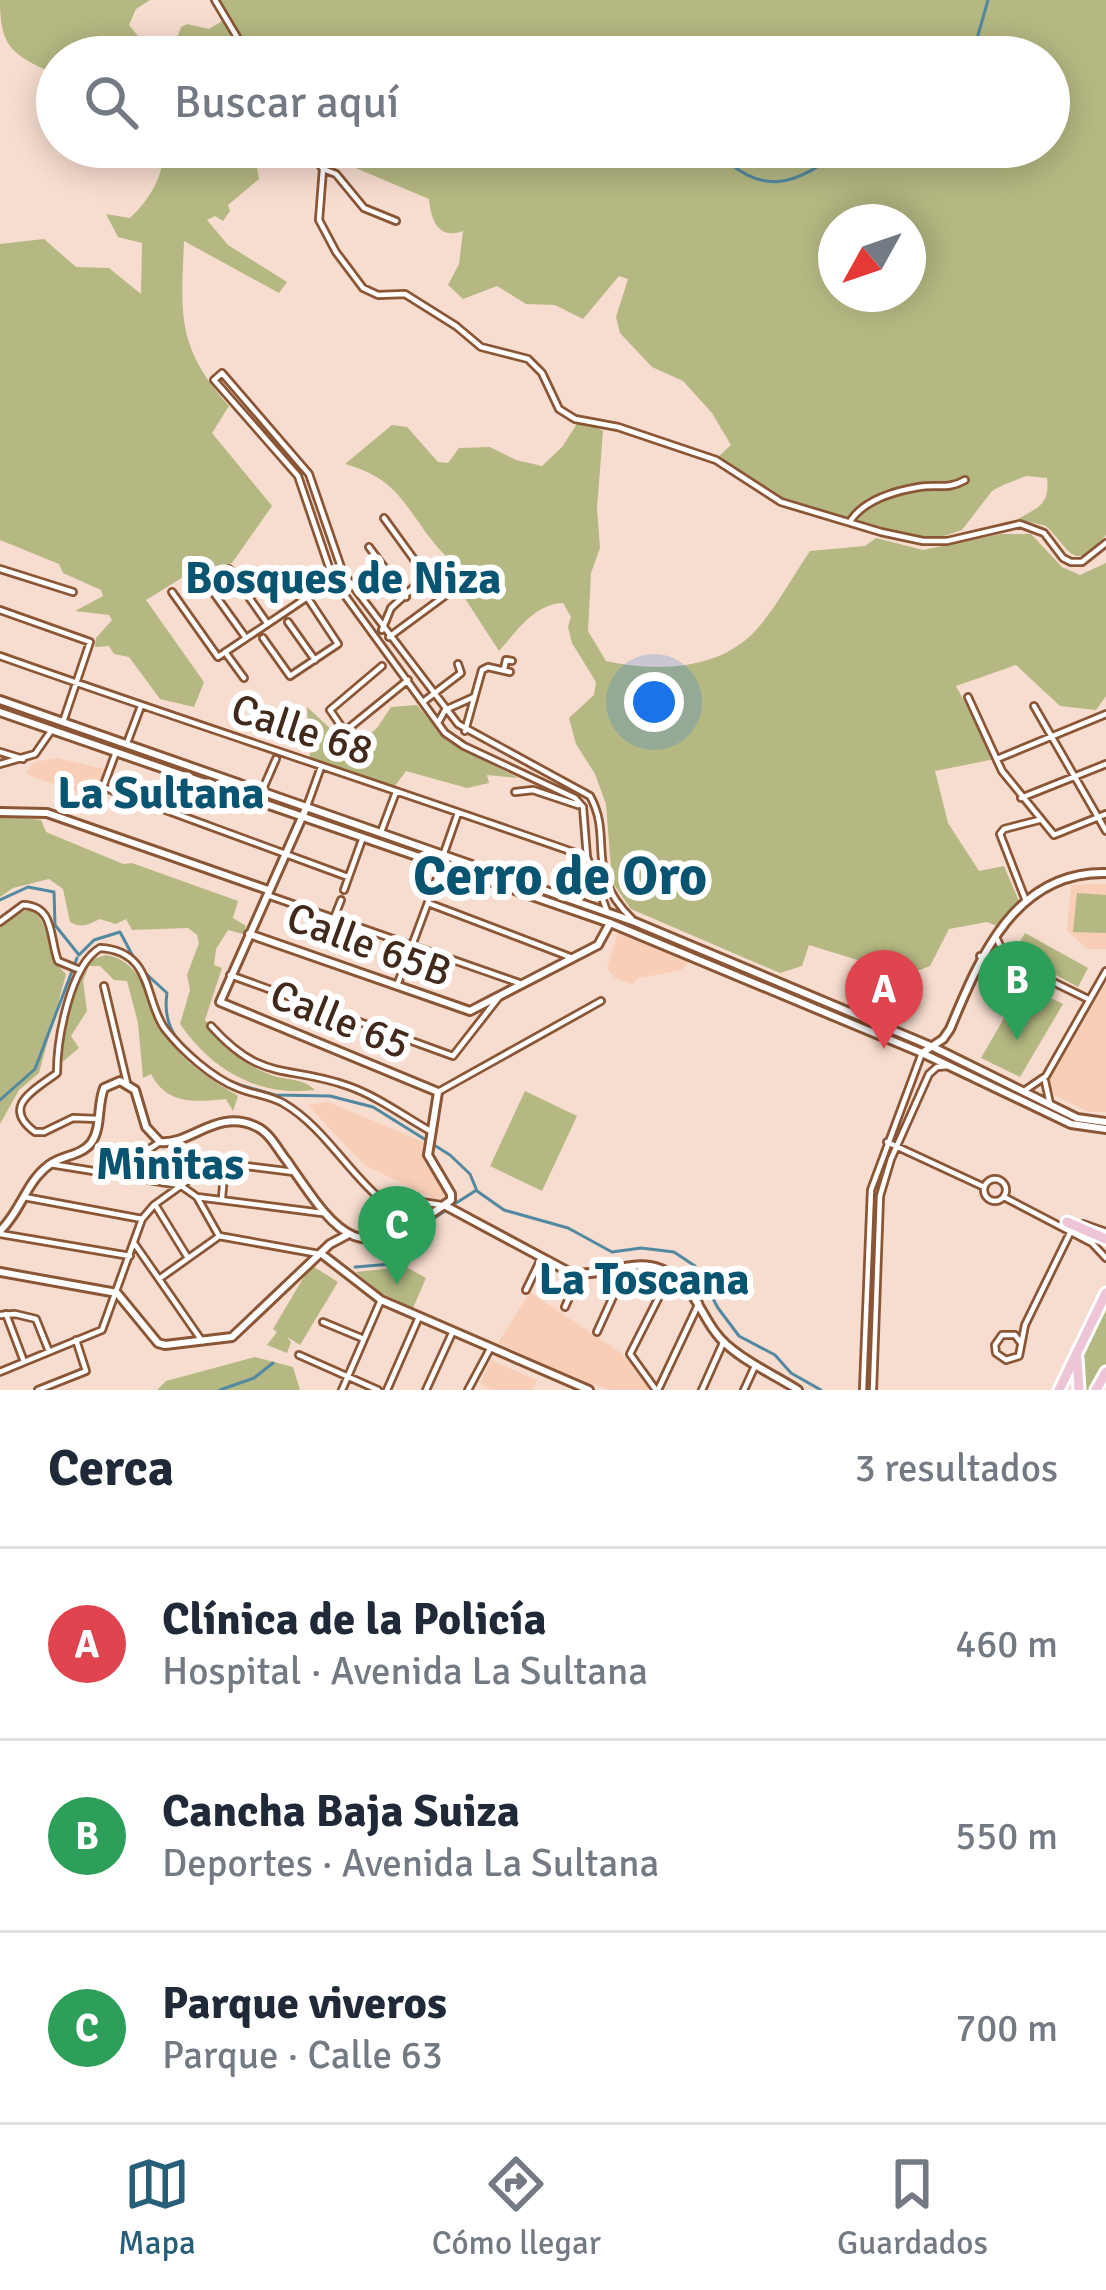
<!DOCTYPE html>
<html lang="es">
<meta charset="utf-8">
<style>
body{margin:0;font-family:Signika,sans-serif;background:#f6f6f7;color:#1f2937}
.compass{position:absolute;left:818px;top:204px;width:108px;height:108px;border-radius:50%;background:#fff;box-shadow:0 6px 30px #0003;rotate:230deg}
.you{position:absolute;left:654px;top:702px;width:42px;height:42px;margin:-30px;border:9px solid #fff;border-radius:50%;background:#1a73e8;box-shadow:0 0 0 18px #1a73e833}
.badge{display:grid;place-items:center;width:78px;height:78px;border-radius:50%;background:#275f79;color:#fff;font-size:39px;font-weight:700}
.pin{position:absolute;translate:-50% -99px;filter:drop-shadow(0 3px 6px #0008)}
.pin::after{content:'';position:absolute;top:63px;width:42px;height:36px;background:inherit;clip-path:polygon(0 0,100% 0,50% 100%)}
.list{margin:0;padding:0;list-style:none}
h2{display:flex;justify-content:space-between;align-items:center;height:156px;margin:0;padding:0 48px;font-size:51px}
h2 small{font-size:39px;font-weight:400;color:#747a83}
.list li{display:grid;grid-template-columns:78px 1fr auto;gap:36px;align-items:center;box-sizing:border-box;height:192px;padding:0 48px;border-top:3px solid #e0e1e3}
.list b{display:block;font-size:45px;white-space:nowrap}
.list p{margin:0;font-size:39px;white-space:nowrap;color:#747a83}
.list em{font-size:39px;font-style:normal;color:#747a83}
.icon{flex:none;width:66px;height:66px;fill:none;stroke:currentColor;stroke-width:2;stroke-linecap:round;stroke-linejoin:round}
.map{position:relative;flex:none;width:1106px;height:1390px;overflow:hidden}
.search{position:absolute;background:#fff;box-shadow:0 6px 30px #0003;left:36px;right:36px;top:36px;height:132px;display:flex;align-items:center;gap:30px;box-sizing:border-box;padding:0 42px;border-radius:66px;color:#747a83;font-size:45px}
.sheet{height:732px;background:#fff}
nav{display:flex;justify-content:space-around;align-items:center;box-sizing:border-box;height:168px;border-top:3px solid #e0e1e3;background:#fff;font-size:33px;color:#747a83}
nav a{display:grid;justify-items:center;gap:6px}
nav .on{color:#275f79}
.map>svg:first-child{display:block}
</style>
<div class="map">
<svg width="1106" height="1390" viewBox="0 0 1106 1390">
<rect width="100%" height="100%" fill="#f7ddcf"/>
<path fill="#f8ceb7" d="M57,758L108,770L98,799L30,776L26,771L35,762Z
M1106,884V949H1088L1067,931L1071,885Z
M619,930L690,960L682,970L639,978L632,984L615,978L607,968Z
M1106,982V1112H1089L1052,1094L1049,1079Z
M328,1102L424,1142V1162L446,1193L441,1202L364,1165L308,1105Z
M530,1292L621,1353L653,1390H612L576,1380L498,1343Z
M491,1360L537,1380L532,1390H493L480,1384Z"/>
<path fill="#b5b882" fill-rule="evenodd" d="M0,0H150L136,9L129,25L150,51L164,42L175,44L181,27L187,24L209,29L222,21L236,45L234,57H57V75C14,55 0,50 0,0Z
M217,0H1106V535C1073,575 1071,550 1046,526L1018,519C1039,507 1050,504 1047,478L1026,476L1003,485L992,491L962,530L941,537H918L783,501L717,458L731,445L712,413L683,381L652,367L620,333L616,317L628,279L619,276L583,319L555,305L526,304L497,286L463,299L448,285L459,264L463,231C438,240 431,220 429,199L320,153L314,147H1049V57H255ZM836,222H908V294H836Z
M163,147H253L259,179L228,205L230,211L223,221L215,216L207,220L228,245L287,282L279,293L184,241C181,315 176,347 229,406L212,433L272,506L232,563L185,576L146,600L204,682L194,707L160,699L129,657L114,654L109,646L95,647L96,638L112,620L109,615L75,611L103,596L101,590L63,573L59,564L0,540V244L44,239L76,267L109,268L141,294L142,243L118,237L106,214L130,218C149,201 166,173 163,147Z
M580,419L603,431L597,508L600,548L591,573L588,631L606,661C656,672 720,671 757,629C777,606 793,576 810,551L865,546L876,538L923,550L1001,534H1031L1062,567L1080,575L1106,563V696L1096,710L1060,706L1016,665L956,686L995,759L935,771L948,823L979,871L1004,866L1019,901L997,926L987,922L949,929L930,966L906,975L809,945L802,966L780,973L631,909L612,882L606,804L595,774L576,744L569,718L594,695L596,682L572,643L568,627L571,617L563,603C534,604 518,630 499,651L464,597L473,585C462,569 446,558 434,543C403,504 398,479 345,464L392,425L407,427L438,462L448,463L459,448L490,447L516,460L542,466L562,447Z
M417,705L446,740L518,778L487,775L489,783L467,788L406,771L395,786L310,759L307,707L334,732L358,744L377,728L391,707Z
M4,816L41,820L46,832L123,864L132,863L238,901L233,918L246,926L243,934L228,930L216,949L214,965L222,968L205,1020C224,1044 241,1064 271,1075C287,1081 301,1077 315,1090C258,1097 212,1070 180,1024L190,990L187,975L199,943L197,935L188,928L132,930L126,919L116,924L100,919C88,924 83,929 70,922L63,889L49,879L13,888L0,897V818Z
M1077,893L1106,895V933L1073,932Z
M32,909C52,925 46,956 66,974L39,1073L19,1090L0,1124V926L14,914Z
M1025,933L1088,968L1078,987L1014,952Z
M106,955C149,961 152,1021 177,1050C193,1069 217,1083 238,1096L233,1111L226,1099C195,1102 167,1105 151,1074L143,1078L138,1023L127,981L114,980L100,966H89L83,981L87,1011L71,1036L79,1048L60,1064C61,1029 73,990 90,960Z
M1023,985L1063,1004L1020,1077L981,1058Z
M525,1091L577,1116L542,1191L490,1166Z
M397,1262L426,1278L413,1308L381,1293L356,1272L394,1268Z
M311,1265L338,1282L300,1345L287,1337L291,1342L287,1353L267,1345L277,1332L273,1329Z
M1106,1300V1367L1094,1390H1081L1079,1353Z
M255,1357L293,1367L300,1390H157L166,1381Z"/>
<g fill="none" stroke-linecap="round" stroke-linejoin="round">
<path stroke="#5288a0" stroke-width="3" d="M963,57L974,49L988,0
M712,147C763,200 794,186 846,147
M0,900L28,887L54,892L55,925L79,955L94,940L120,932L136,962
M142,970L167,993C161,1032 184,1049 214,1072
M227,1081L275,1095L330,1096L373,1107L450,1155L470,1174L477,1191L504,1210L568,1228L612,1252L641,1248L674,1252L695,1266L718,1308L739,1336L775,1355L791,1373L821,1390
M0,1100L35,1069L77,958
M453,1205L475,1191
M355,1267L392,1264L390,1252L397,1238L418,1229L445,1211
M220,1390L254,1378L273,1363"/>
<defs>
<path id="pedestrian" d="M6,1314L23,1359"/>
<path id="minor" d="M215,0L249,57
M307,147L323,169L319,220L336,252L363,288L378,295L405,294L456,326L481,347L528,359L542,373L559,409L575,419L618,427L716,460L781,502L881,532L923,541H947L1020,524L1044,533L1063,558L1071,562H1082L1106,543
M323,169L336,174L364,208L396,221
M851,520C865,500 895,491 919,487C937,484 948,490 965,480
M369,547L406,597
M0,569L73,592
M229,569L267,623
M203,578L246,638
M172,592L218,657L342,574
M0,610L90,642L63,722
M288,622L315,660
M382,630L391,608L426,576L384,518
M389,637L450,592
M263,638L290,676L338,644L307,597
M225,652L244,678
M0,656C195,725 392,788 587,857
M382,666L330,710L343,729L349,728L408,680
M504,669L506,660L512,661
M968,697L1002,771L1054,835L1106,814
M423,702L461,673L458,664
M1034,706L1106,831
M438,723L445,710L474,697
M465,731L482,670L488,667L510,672
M127,743L141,706
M0,752L23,759
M997,759L1106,714
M0,764L35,754L51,731
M103,787L348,877
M262,791L276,759
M515,792L533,790L578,805
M99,798L116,752
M1021,798L1106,764
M307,806L321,767
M583,807L575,798L464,746L445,733L333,579L298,476L214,380L222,373L309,474L343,573L458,724L590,796C614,839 583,871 632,919
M583,807L587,857L607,911
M381,832L396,792
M444,853L458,813
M344,890L363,837
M267,895L522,984
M1026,901L1000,834L1004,829L1039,820
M428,903L570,957
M334,918L341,900
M0,922L23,905C55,906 49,937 58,961L80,970
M996,937L1006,959
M980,956L1006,959L1088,999
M230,975L453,1056L499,997
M398,983L442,865
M104,986L127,1083
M211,1026C263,1084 287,1064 348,1086C377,1096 405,1117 432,1132
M1045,1081L1050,1104
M1024,1091L1046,1076L1106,971
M438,1092L601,1001
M98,1119L73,1118L44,1132H35C0,1106 35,1090 57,1073C57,1040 70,965 100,948C154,951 144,1001 165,1029C182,1051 212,1078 238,1088C252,1094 269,1095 283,1103C321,1125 344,1166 376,1195L441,1205
M887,1142L984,1187
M50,1164L180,1185L197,1197L219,1236
M111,1174L160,1142
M984 1190a11 11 0 1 1 22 0a11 11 0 1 1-22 0Z
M24,1197L142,1219
M197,1197L322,1213
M1004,1197L1092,1243L1106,1258
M222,1198L225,1162
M156,1206L188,1258
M1083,1224L1106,1232
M0,1234L130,1256
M219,1236L319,1254
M134,1243L202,1341
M159,1279L218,1237
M526,1290L541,1259
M565,1307L579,1275
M0,1315L15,1314L36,1319L48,1349
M323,1322L364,1339
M597,1332L627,1266
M1021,1343L1015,1335H1002L995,1345L996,1353L1006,1360L1019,1356L1025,1325L1071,1231
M299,1355L378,1390
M0,1372L102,1330L142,1219L154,1205L214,1162L294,1172
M38,1390L86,1371L76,1340
M342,1390L381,1300
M387,1390L419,1317
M426,1390L453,1331
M468,1390L491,1347
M656,1390L630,1354L671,1273
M658,1390L699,1303
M702,1390L723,1343
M744,1390L755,1366
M863,1390L871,1190L922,1053
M873,1390L880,1196L891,1159L929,1074L937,1067L948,1066"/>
<path id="tertiary" d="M0,700L635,922L933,1047L1077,1118L1106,1122
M0,712L610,923L922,1053L1071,1124L1106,1129
M307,806L220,1002L438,1092L428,1155L451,1194V1200L444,1205
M0,812L47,813L268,890
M249,934L470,1011L598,945L610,923
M922,1053L943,1039L950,1029C980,957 1015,871 1106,873
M444,1205L569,1272C600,1279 631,1257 661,1269C697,1282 701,1323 727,1345C748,1364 775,1375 798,1390
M0,1231C22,1210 25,1183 49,1165C62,1155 81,1156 91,1143C102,1128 97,1105 104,1088L120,1081L135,1090L146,1127L160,1142C190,1146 217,1107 257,1127C270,1133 278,1150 287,1161C340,1238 357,1268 444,1205
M323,1255L381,1300L589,1390
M0,1272L117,1293L158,1343L165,1345L232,1337L330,1244L347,1235"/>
<path id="primary" d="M1067,1222L1106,1239
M1077,1359L1079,1390
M1059,1390L1106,1293
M1096,1390L1106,1372"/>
</defs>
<use href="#pedestrian" stroke="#8b5636" stroke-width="10"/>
<use href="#minor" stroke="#8b5636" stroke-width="10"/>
<use href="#tertiary" stroke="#8b5636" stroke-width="12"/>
<use href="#primary" stroke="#fff" stroke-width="15"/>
<use href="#pedestrian" stroke="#fff" stroke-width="4.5"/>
<use href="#minor" stroke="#fff" stroke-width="4.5"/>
<use href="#tertiary" stroke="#fff" stroke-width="6"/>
<use href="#primary" stroke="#eec4d7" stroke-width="9"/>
</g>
<g text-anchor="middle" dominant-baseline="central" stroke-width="12" stroke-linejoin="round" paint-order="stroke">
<g font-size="42" fill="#41291c" stroke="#fff">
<text transform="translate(302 730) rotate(18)">Calle 68</text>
<text transform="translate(369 945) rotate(20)">Calle 65B</text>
<text transform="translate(340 1020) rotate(22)">Calle 65</text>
</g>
<g font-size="45" font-weight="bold" fill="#095470" stroke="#fff">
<text x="343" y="578">Bosques de Niza</text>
<text x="161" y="793">La Sultana</text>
<text x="170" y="1164">Minitas</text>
<text x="644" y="1279">La Toscana</text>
</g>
<g font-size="54" font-weight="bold" fill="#095470" stroke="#fff">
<text x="560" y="876">Cerro de Oro</text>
</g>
</g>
</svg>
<svg class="compass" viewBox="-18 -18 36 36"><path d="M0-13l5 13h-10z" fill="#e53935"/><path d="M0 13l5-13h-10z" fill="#747a83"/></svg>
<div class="you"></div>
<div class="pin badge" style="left:884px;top:1049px;background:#e0444e">A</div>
<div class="pin badge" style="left:1017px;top:1040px;background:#2e9e5b">B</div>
<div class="pin badge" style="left:397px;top:1285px;background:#2e9e5b">C</div>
<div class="search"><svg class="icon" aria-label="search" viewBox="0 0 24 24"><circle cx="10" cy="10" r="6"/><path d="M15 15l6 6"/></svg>Buscar aquí</div>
</div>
<section class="sheet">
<h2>Cerca<small>3 resultados</small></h2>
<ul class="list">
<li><span class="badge" style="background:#e0444e">A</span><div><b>Clínica de la Policía</b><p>Hospital · Avenida La Sultana</p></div><em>460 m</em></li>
<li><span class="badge" style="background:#2e9e5b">B</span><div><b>Cancha Baja Suiza</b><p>Deportes · Avenida La Sultana</p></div><em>550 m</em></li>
<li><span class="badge" style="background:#2e9e5b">C</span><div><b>Parque viveros</b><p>Parque · Calle 63</p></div><em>700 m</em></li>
</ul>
</section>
<nav>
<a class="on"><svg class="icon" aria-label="map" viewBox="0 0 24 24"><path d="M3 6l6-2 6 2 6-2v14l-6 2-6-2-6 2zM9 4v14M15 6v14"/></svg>Mapa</a>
<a><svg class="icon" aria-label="directions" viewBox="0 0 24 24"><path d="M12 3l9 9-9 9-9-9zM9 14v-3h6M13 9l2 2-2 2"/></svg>Cómo llegar</a>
<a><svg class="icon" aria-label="saved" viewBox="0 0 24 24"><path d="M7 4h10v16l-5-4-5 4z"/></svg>Guardados</a>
</nav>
